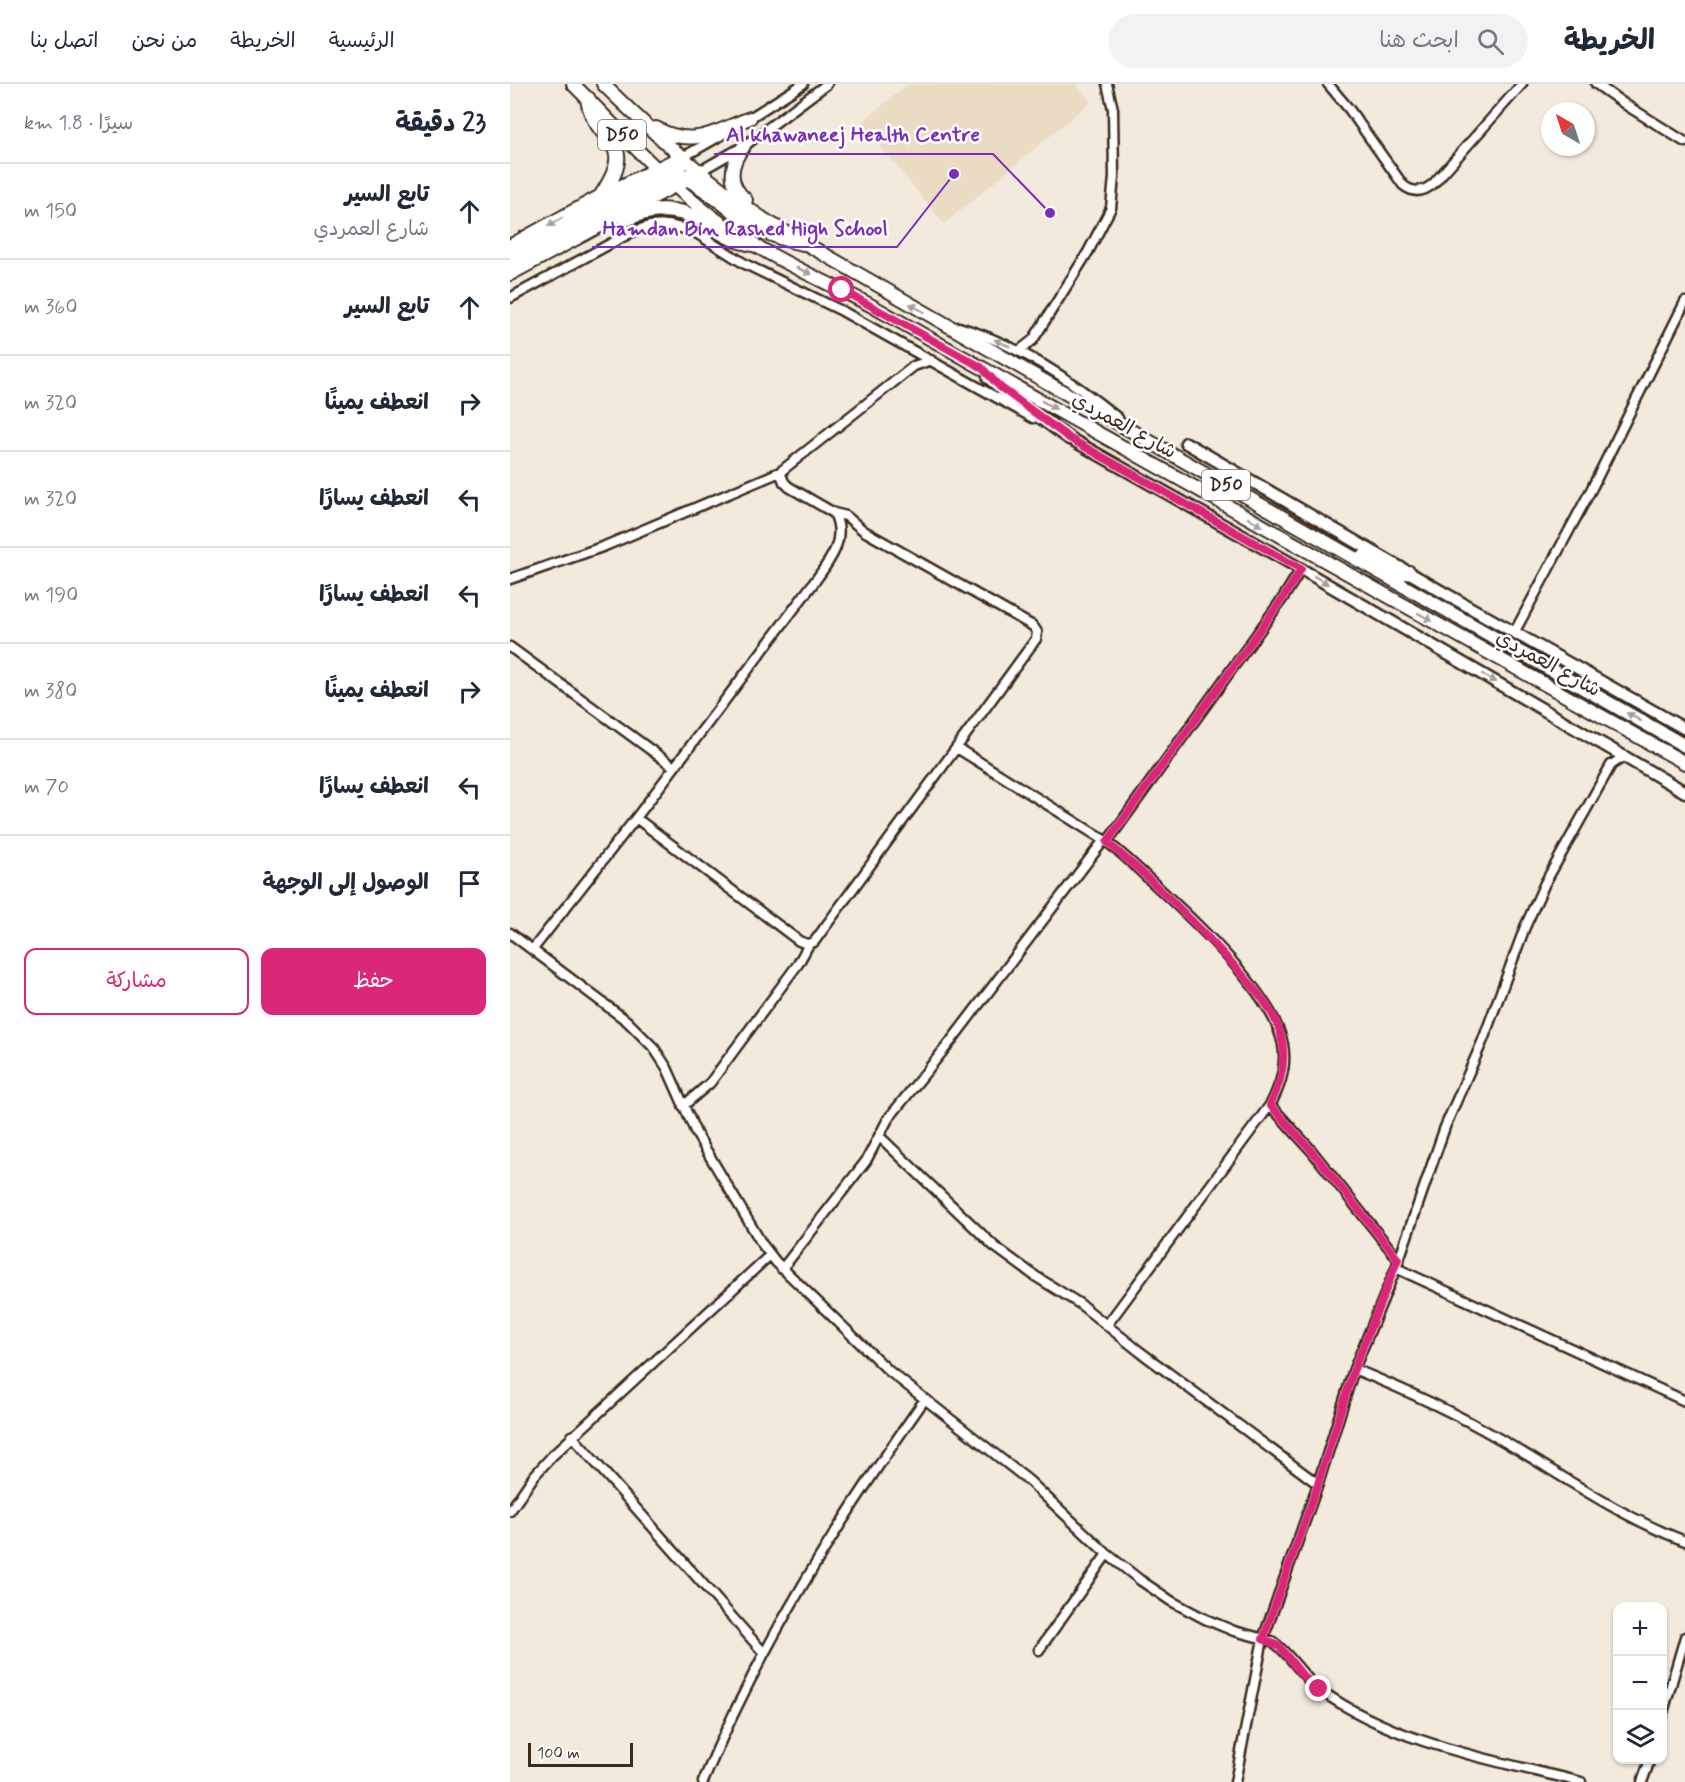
<!DOCTYPE html>
<html lang="ar">
<meta charset="utf-8">
<style>
body{margin:0;font-family:Mynerve,"Playpen Sans Arabic",sans-serif;background:#f2f2f3;color:#1f2937;direction:rtl}
.controls{position:absolute;right:18px;bottom:18px;display:grid;overflow:hidden;border-radius:12px;box-shadow:0 2px 4px #0004}
.controls button{width:54px;height:54px;display:grid;place-items:center;padding:0;border:0;border-bottom:2px solid #e0e1e3;background:#fff;color:#1f2937;font:30px sans-serif}
.compass{position:absolute;left:1031px;top:18px;width:54px;height:54px;border-radius:50%;background:#fff;box-shadow:0 2px 4px #0004;rotate:321deg}
.scale{position:absolute;left:18px;bottom:15px;width:105px;box-sizing:border-box;padding-left:6px;border:3px solid #3b2a1e;border-top:0;font-size:16px;line-height:21px;white-space:nowrap;color:#3b2a1e;-webkit-text-stroke:4px #fff;paint-order:stroke}
.stop{position:absolute;width:18px;height:18px;margin:-14px;border:4px solid #db2777;border-radius:50%;background:#fff}
.stop.end{background:#db2777;border-color:#fff;box-shadow:0 2px 6px #0008}
.list{margin:0;padding:0;list-style:none}
h2{display:flex;justify-content:space-between;align-items:center;height:78px;margin:0;padding:0 24px;font-size:26px}
h2 small{font-size:20px;font-weight:400;color:#747a83}
.list li{display:grid;grid-template-columns:39px 1fr auto;gap:18px;align-items:center;box-sizing:border-box;height:96px;padding:0 24px;border-top:2px solid #e0e1e3}
.list b{display:block;font-size:22px;white-space:nowrap}
.list p{margin:0;font-size:20px;white-space:nowrap;color:#747a83}
.list em{font-size:20px;font-style:normal;color:#747a83}
.actions{display:flex;gap:12px;padding:18px 24px}
.actions a{flex:1;padding:14px 0;border:2px solid #db2777;border-radius:12px;text-align:center;font-size:21px;color:#db2777}
.actions .main{background:#db2777;color:#fff}
.icon{flex:none;width:33px;height:33px;fill:none;stroke:currentColor;stroke-width:2;stroke-linecap:round;stroke-linejoin:round}
.map{position:relative;flex:none;width:1175px;height:1698px;overflow:hidden;direction:ltr}
header{display:flex;align-items:center;gap:36px;box-sizing:border-box;height:84px;padding:0 30px;background:#fff;border-bottom:2px solid #e0e1e3}
header strong{font-size:28px}
nav{display:flex;gap:33px;margin-inline-start:auto;font-size:21px}
.search{width:420px;height:54px;background:#f2f2f3;display:flex;align-items:center;gap:15px;box-sizing:border-box;padding:0 21px;border-radius:33px;color:#747a83;font-size:22px}
main{display:flex}
aside{flex:1;background:#fff}
.map>svg:first-child{display:block}
</style>
<header>
<strong>الخريطة</strong>
<div class="search"><svg class="icon" aria-label="search" viewBox="0 0 24 24"><circle cx="10" cy="10" r="6"/><path d="M15 15l6 6"/></svg>ابحث هنا</div>
<nav><a>الرئيسية</a><a>الخريطة</a><a>من نحن</a><a>اتصل بنا</a></nav>
</header>
<main>
<div class="map">
<svg width="1175" height="1698" viewBox="0 0 1175 1698">
<rect width="100%" height="100%" fill="#f2eadc"/>
<filter id="ink" filterUnits="userSpaceOnUse"><feTurbulence type="fractalNoise" baseFrequency=".0167" numOctaves="2"/><feDisplacementMap in="SourceGraphic" scale="12" xChannelSelector="R" yChannelSelector="G"/><feConvolveMatrix kernelMatrix="1 2 1 2 8 2 1 2 1" color-interpolation-filters="sRGB"/></filter>
<g filter="url(#ink)">
<path fill="#e9dcc3" d="M398,0H566L581,18L434,140L351,39Z"/>
<g fill="none" stroke-linecap="round" stroke-linejoin="round">
<defs>
<path id="minor" d="M818,0L839,25L893,101C904,110 914,108 924,99L1012,0
M1086,0L1116,21L1175,58
M235,37L293,0
M173,73L217,48
M190,87L234,62L317,0
M0,214L124,147L140,142L158,141L183,147L235,180L332,227L523,334
M449,243C509,261 560,295 608,334
M509,267L523,256L578,168L601,124L604,93L603,25L597,0
M0,495L95,462L270,388L404,282L421,276
M1004,549L1082,404L1175,218
M0,563L164,683
M447,664L594,756C610,767 624,781 639,795C677,830 752,899 769,947C779,972 773,998 760,1021L597,1241
M126,734L289,857L297,860L304,858L526,555L527,548L523,542L354,447L336,432L324,429
M597,758L773,514L791,485
M0,849L117,937L144,964L157,984L186,1049L252,1160L266,1178L379,1287L518,1396L597,1470L630,1496L661,1517L695,1535L724,1547L762,1557C781,1570 791,1592 810,1606C887,1661 981,1675 1071,1698
M23,865L126,734L302,501C318,479 338,457 324,429L279,403L274,398L270,388
M760,1021L801,1066L888,1175
M173,1022L200,999L288,880L299,860
M369,1052L484,1162L525,1192L570,1220L629,1267L808,1400
M886,1184L1175,1317
M272,1185L356,1077L378,1035L441,957L594,756
M844,1285C893,1305 942,1327 988,1354C1049,1389 1108,1432 1175,1457
M62,1352L254,1569
M0,1427L24,1392L42,1372L260,1171
M529,1566L597,1470
M1152,1632L1175,1553
M193,1698C250,1561 329,1436 415,1315
M725,1698L753,1555L808,1400L844,1285L886,1184L935,1043L973,956L1015,843L1035,799L1101,681L1115,672
M1132,1698L1140,1676"/>
<path id="tertiary" d="M559,354L791,485L1175,708
M676,359L929,506L1175,645"/>
<path id="primary" d="M63,0C114,51 161,106 221,146C265,176 315,197 362,222L1175,679
M93,0C144,50 198,99 258,138L658,368L1175,662
M146,44C184,65 205,47 240,34
M234,62C220,80 217,100 236,116
M479,293L497,309L559,354
M855,471L892,490L899,488"/>
<path id="trunk" d="M78,15C86,63 130,53 92,111
M172,91C217,115 239,151 294,159
M116,135C140,123 169,123 192,137C210,147 222,157 243,160
M0,163L91,113L173,73
M0,178L156,94L168,83L173,73
M0,189L190,87"/>
</defs>
<use href="#minor" stroke="#3b2a1e" stroke-width="13"/>
<use href="#tertiary" stroke="#3b2a1e" stroke-width="15"/>
<use href="#primary" stroke="#3b2a1e" stroke-width="16"/>
<use href="#trunk" stroke="#3b2a1e" stroke-width="18"/>
<use href="#minor" stroke="#fff" stroke-width="8"/>
<use href="#tertiary" stroke="#fff" stroke-width="10"/>
<use href="#primary" stroke="#fff" stroke-width="12"/>
<use href="#trunk" stroke="#fff" stroke-width="14"/>
</g>
<defs><path id="oneway-solid" d="M-6-.8H1V-3.2L6.5 0L1 3.2V.8H-6Z" transform="scale(1.5)"/></defs>
<g fill="#a79f9a">
<use href="#oneway-solid" transform="translate(45 138) rotate(151)"/>
<use href="#oneway-solid" transform="translate(294 187) rotate(25)"/>
<use href="#oneway-solid" transform="translate(407 224) rotate(-150)"/>
<use href="#oneway-solid" transform="translate(492 259) rotate(-156)"/>
<use href="#oneway-solid" transform="translate(539 321) rotate(29)"/>
<use href="#oneway-solid" transform="translate(745 438) rotate(29)"/>
<use href="#oneway-solid" transform="translate(811 496) rotate(30)"/>
<use href="#oneway-solid" transform="translate(915 533) rotate(29)"/>
<use href="#oneway-solid" transform="translate(979 594) rotate(30)"/>
<use href="#oneway-solid" transform="translate(1124 633) rotate(-150)"/>
</g>
</g>
<g fill="none" stroke-linecap="round" stroke-linejoin="round" filter="url(#ink)">
<path stroke="#db2777" stroke-width="8" d="M332,206L471,283L490,303L559,354L791,485L773,514L597,758C640,794 681,834 719,876C738,897 763,922 771,951C777,976 772,998 760,1021L801,1066L888,1175L844,1285L808,1400L753,1555L769,1562L793,1592L809,1605"/>
</g>
<g text-anchor="middle" dominant-baseline="central" stroke-width="5" stroke-linejoin="round" paint-order="stroke">
<g fill="#fff" stroke="#766a62" stroke-width="1.5">
<rect x="88" y="36" width="48" height="30" rx="4.5"/>
<rect x="692" y="386" width="48" height="30" rx="4.5"/>
</g>
<g font-size="18" font-weight="bold" fill="#3b2a1e">
<text x="112" y="51">D50</text>
<text x="716" y="401">D50</text>
</g>
<g font-size="20" fill="#3b2a1e" stroke="#fff">
<text transform="translate(614 342) rotate(29)">شارع العمردي</text>
<text transform="translate(1038 580) rotate(29)">شارع العمردي</text>
</g>
</g>
<path fill="none" stroke="#7b2cbf" stroke-width="2" d="M540 129L483 70H204M444 90L387 163H82"/>
<g fill="#7b2cbf" stroke="#fff" stroke-width="2">
<circle cx="540" cy="129" r="6"/>
<circle cx="444" cy="90" r="6"/>
</g>
<g font-size="21" text-anchor="middle" font-weight="bold" fill="#7b2cbf" stroke="#fff" stroke-width="5" stroke-linejoin="round" paint-order="stroke">
<text x="343" y="57">Al khawaneej Health Centre</text>
<text x="235" y="151">Hamdan Bin Rashed High School</text>
</g>
</svg>
<div class="controls">
<button>+</button>
<button>−</button>
<button><svg class="icon" aria-label="layers" viewBox="0 0 24 24"><path d="M12 4l9 5-9 5-9-5zM3 14l9 5 9-5"/></svg></button>
</div>
<svg class="compass" viewBox="-18 -18 36 36"><path d="M0-13l5 13h-10z" fill="#e53935"/><path d="M0 13l5-13h-10z" fill="#747a83"/></svg>
<div class="scale">100 m</div>
<div class="stop" style="left:332px;top:206px"></div>
<div class="stop end" style="left:809px;top:1605px"></div>
</div>
<aside>
<h2>23 دقيقة<small>سيرًا · 1.8 km</small></h2>
<ul class="list">
<li><svg class="icon" aria-label="ahead" viewBox="0 0 24 24"><path d="M12 20V5M6 11l6-6 6 6"/></svg><div><b>تابع السير</b><p>شارع العمردي</p></div><em>150 m</em></li>
<li><svg class="icon" aria-label="ahead" viewBox="0 0 24 24"><path d="M12 20V5M6 11l6-6 6 6"/></svg><div><b>تابع السير</b></div><em>360 m</em></li>
<li><svg class="icon" aria-label="right" viewBox="0 0 24 24"><path d="M7 20v-9h11M14 6l5 5-5 5"/></svg><div><b>انعطف يمينًا</b></div><em>320 m</em></li>
<li><svg class="icon" aria-label="left" viewBox="0 0 24 24"><path d="M17 20v-9H6M10 6l-5 5 5 5"/></svg><div><b>انعطف يسارًا</b></div><em>320 m</em></li>
<li><svg class="icon" aria-label="left" viewBox="0 0 24 24"><path d="M17 20v-9H6M10 6l-5 5 5 5"/></svg><div><b>انعطف يسارًا</b></div><em>190 m</em></li>
<li><svg class="icon" aria-label="right" viewBox="0 0 24 24"><path d="M7 20v-9h11M14 6l5 5-5 5"/></svg><div><b>انعطف يمينًا</b></div><em>380 m</em></li>
<li><svg class="icon" aria-label="left" viewBox="0 0 24 24"><path d="M17 20v-9H6M10 6l-5 5 5 5"/></svg><div><b>انعطف يسارًا</b></div><em>70 m</em></li>
<li><svg class="icon" aria-label="arrive" viewBox="0 0 24 24"><path d="M6 21V4h12l-3 4 3 4H6"/></svg><div><b>الوصول إلى الوجهة</b></div></li>
</ul>
<div class="actions"><a class="main">حفظ</a><a>مشاركة</a></div>
</aside>
</main>
